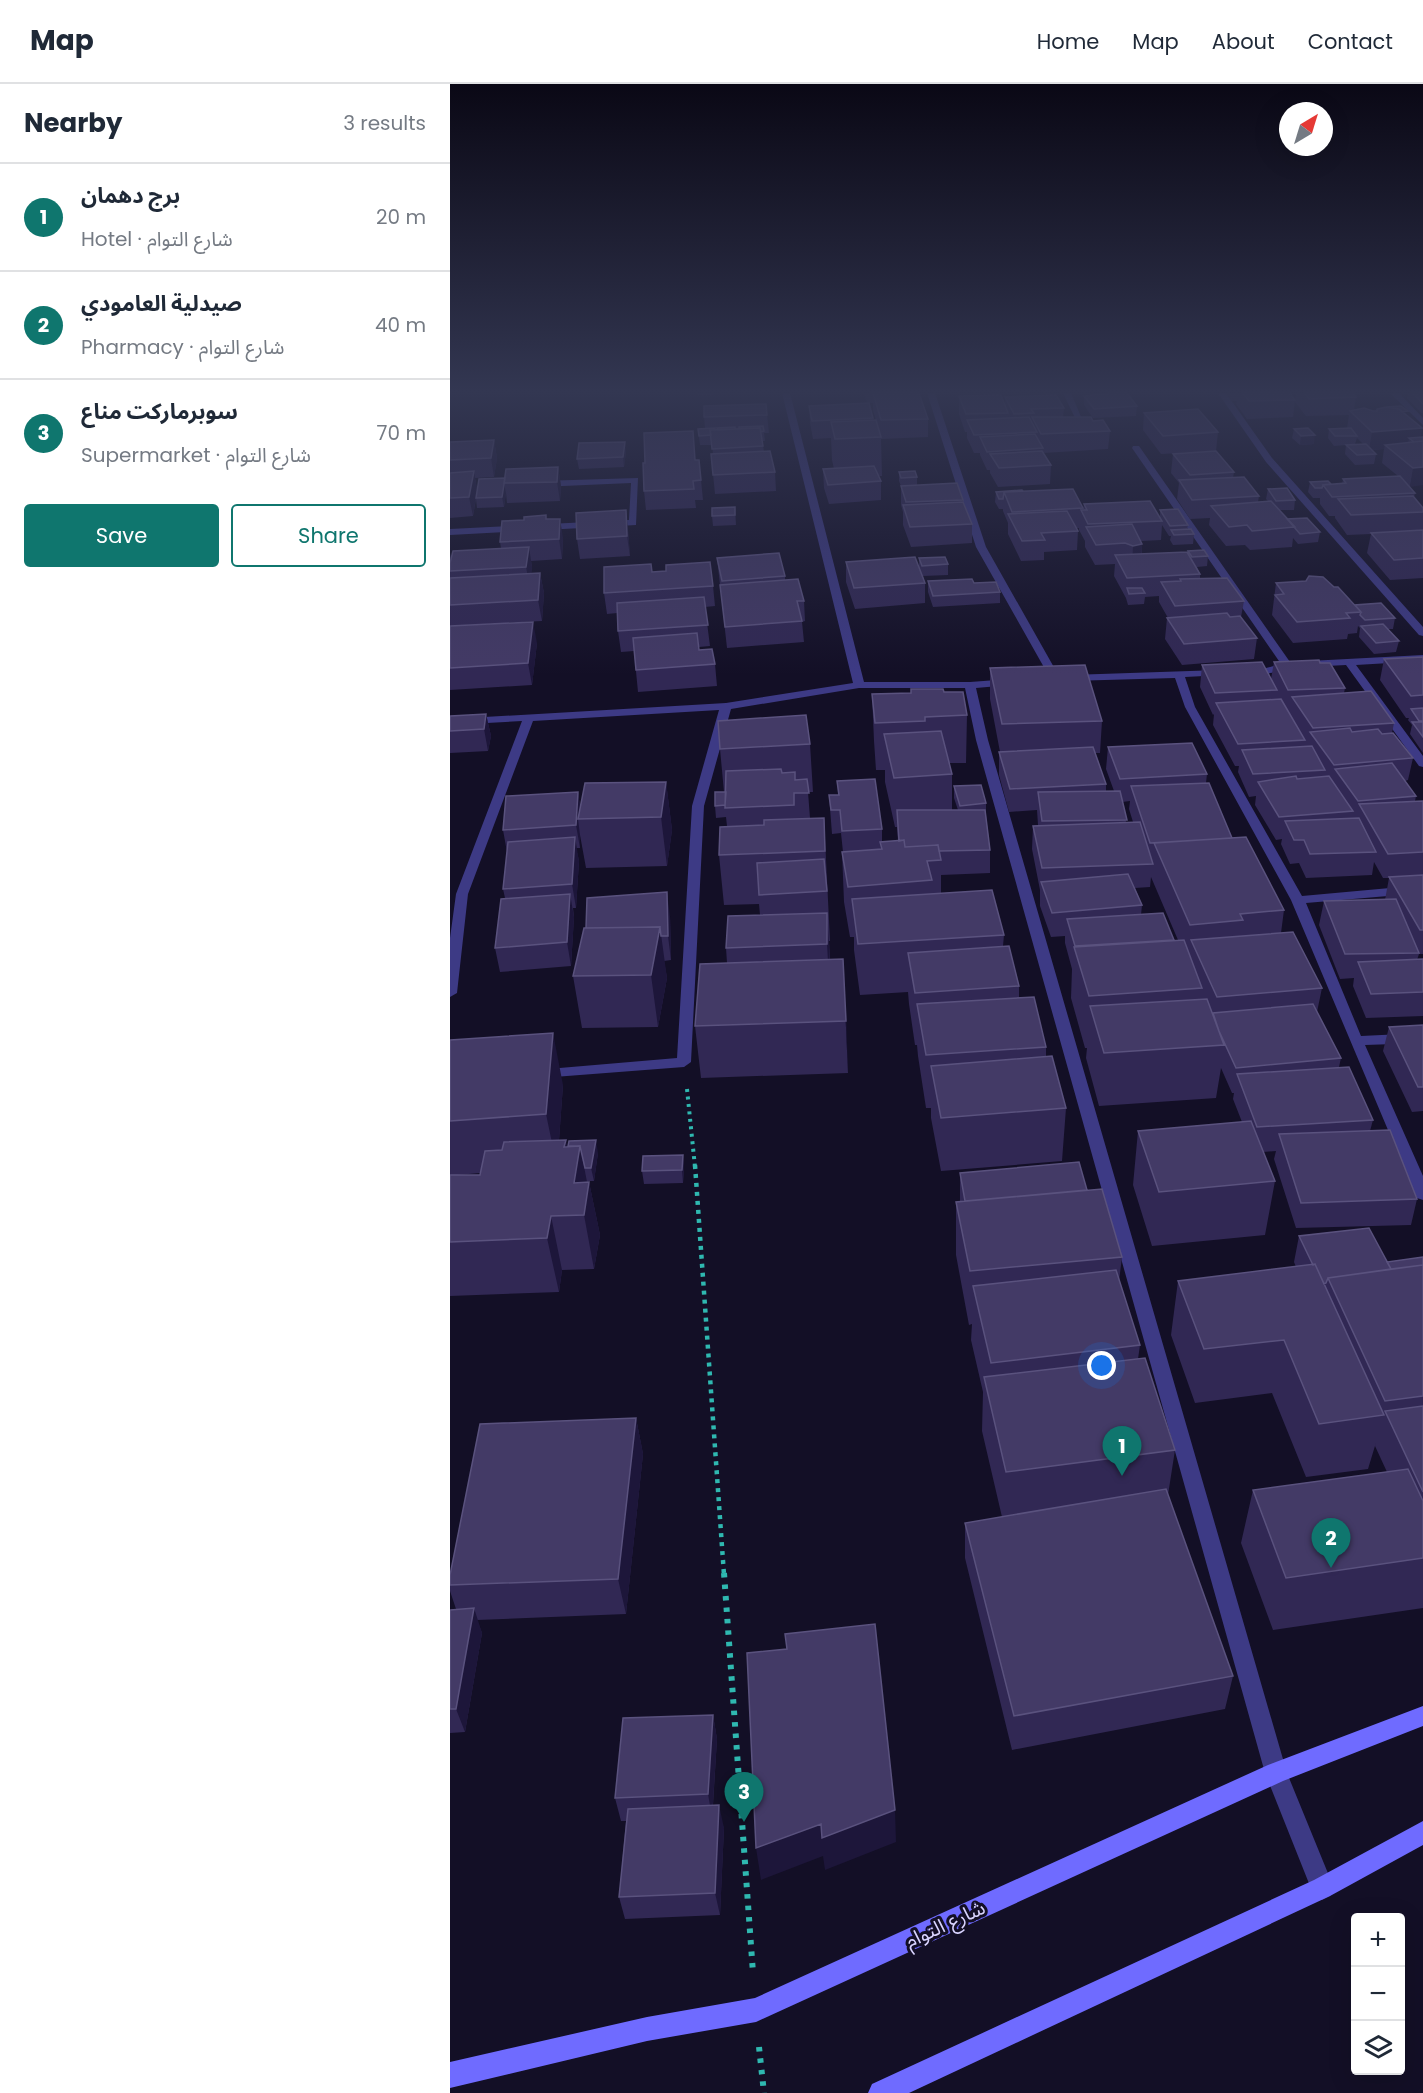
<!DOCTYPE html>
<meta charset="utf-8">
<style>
body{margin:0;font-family:Poppins,"Noto Sans Arabic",sans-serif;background:#f2f2f3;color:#1f2937}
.controls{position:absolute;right:18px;bottom:18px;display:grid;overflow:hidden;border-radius:6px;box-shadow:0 6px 24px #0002}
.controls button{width:54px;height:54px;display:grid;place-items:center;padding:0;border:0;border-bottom:2px solid #e0e1e3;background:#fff;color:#1f2937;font:30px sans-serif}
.compass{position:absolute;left:829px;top:18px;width:54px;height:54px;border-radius:50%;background:#fff;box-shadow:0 6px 24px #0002;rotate:38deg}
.you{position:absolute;left:652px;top:1282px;width:21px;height:21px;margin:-15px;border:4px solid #fff;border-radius:50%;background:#1a73e8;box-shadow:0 0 0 9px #1a73e833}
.badge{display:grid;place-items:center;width:39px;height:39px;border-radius:50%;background:#0f766e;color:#fff;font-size:20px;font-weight:700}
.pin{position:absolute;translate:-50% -50px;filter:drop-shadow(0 2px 3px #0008)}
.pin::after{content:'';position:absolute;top:32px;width:21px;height:18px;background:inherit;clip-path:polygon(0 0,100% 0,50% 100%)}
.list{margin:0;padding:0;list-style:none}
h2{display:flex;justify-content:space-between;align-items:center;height:78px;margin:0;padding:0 24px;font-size:26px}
h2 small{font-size:20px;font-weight:400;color:#747a83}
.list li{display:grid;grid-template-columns:39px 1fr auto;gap:18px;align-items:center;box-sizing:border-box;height:108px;padding:0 24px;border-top:2px solid #e0e1e3}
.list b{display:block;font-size:22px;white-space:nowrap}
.list p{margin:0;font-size:20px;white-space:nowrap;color:#747a83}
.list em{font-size:20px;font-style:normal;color:#747a83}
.actions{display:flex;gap:12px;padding:18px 24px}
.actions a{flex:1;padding:14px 0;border:2px solid #0f766e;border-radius:6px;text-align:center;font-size:21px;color:#0f766e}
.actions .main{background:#0f766e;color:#fff}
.icon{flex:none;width:33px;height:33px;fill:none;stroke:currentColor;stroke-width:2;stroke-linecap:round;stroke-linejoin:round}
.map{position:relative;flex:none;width:973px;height:2009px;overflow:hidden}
header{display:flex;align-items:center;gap:36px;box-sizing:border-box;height:84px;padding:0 30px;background:#fff;border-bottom:2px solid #e0e1e3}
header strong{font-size:28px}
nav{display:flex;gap:33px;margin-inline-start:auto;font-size:21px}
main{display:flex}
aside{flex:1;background:#fff}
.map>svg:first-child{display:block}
</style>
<header>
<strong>Map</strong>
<nav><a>Home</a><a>Map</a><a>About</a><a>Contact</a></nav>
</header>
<main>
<aside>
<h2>Nearby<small>3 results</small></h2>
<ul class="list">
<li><span class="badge">1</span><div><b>برج دهمان</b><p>Hotel · شارع التوام</p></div><em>20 m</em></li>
<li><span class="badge">2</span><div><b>صيدلية العامودي</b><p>Pharmacy · شارع التوام</p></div><em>40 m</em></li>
<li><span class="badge">3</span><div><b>سوبرماركت مناع</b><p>Supermarket · شارع التوام</p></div><em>70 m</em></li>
</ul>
<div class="actions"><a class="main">Save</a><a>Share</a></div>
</aside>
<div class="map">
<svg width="973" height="2009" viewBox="0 0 973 2009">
<rect width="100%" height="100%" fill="#130f26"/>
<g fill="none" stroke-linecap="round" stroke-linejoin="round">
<path stroke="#2fb8b0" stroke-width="4" stroke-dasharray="3 4.5" stroke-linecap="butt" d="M237,1005L245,1083"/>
<path stroke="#2fb8b0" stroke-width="4.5" stroke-dasharray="4 5" stroke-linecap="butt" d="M245,1081L274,1491"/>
<path stroke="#2fb8b0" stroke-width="6" stroke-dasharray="4.5 7" stroke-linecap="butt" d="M274,1489L303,1889
M309,1963L314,2009"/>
<path fill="#3d3a85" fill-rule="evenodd" d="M332,309H340L414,598H520L560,595L565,598L560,601L526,604L538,656L837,1689L884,1804L880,1812L872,1816L864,1812L815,1689L526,656L515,604H409L281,625L254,722L241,978L234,983L91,994L86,992L84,989L86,986L227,974L242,722L269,626L83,637L18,810L7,909L0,913V854L6,810L72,637L0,641V635L276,619L403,599Z
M477,309H485L536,463L610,594L609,596L605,597L600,594L526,463Z
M613,309H621L634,340L627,338Z
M768,309H776L822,374L973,543V552L969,551L816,378Z
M940,309H949L973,334V341Z
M683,362H689L840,578L973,571V577L906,581L973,672V683L969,682L896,581L838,584L817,590H793V586L816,584L831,580L682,364Z
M188,394L186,441L0,451V445L179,436L181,399L90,403L86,400L90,397Z
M770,586L774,587V591L735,593L745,623L852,812L973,801V809L856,819L911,952L973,949V959L915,961L973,1092V1116L967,1114L965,1110L841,816L735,623L725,594L620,597L615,594L620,591Z"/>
<path fill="#6f6bff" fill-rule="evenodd" d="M973,1622V1642L833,1697L306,1938L197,1957L0,2004V1978L197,1933L305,1914L818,1681Z
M973,1737V1761L880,1812L459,2009H418L422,2000L864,1796Z"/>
</g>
<path fill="#312854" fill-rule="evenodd" d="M248,309H263V311H248Z
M414,309H469L478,335V353L431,355L432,392H428L431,397V416L379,420L374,404L373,385H384L382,376L381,354L363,355L360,339L359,322L417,319ZM419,319H423V326L427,340L423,336Z
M776,309H840L845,316L843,333L797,335L786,320L787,317H782Z
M846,309H915L904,310L906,313L904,326L923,327H926L927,325L957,332L972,344L960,403L965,409L964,414L973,424V494L940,496L917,469L921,450L897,451L885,434V432H879L870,420V414H863L858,408L860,398L881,400H892L893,395L948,392L932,379L934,365L922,366L926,370L924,380L905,381L895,370L896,361L884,362L878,354L879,345L897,344L899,331L856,332L845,318ZM907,354L913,360H905Z
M958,309H973V329H971L957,314Z
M509,312L555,320V313L614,324L613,333L643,337L660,347L658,365L593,369L601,381L600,400L548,403L540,389V386H537L530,371V369H524L517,354V348H515L509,330Z
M634,312L687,322L686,332L643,334L634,321Z
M694,329L768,348L766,367L711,370L693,346Z
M317,331L319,349H314L315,357H312L314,367L325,388L326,407L265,410L261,370H263L262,361H250L248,345H255L254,333Z
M844,345L864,360L850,361L842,354Z
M44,356L47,374L44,393L25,394L27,405L55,394L108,383L111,402L110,417L57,419L56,409L54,423L27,424L26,415L23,432L0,434V358Z
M176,367L174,383L129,385L127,375Z
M723,370L784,388L783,394L809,412L808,418L818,417L816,415L818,405L845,416L844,426H829L837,435L870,448L868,458L848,460L843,454L842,463L800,466L795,461L776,462L759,441L760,434L740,435L727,415L729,399L721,389Z
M245,376H249L253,416H245L246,424L196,426L194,407Z
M449,388L467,393V401L513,416V418L522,440V459L461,463L453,441V428L451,421V402L449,397Z
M573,407L633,424V426L634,420L710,432V426L738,441L737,445L744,450L743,460L723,461L720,456L721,452H719L712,441L711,456L691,457L692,470L738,468V467L758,472L757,482L747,483L750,490V494L794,517L791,533L807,554L804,575L732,581L715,555L717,534H718L709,518V512L695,513L694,520L678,521L676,514L664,492L665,480L645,481L635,463V457L629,446V444H627L628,447L627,466L594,468V476L571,477L558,450V439L553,427V425H549L545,418L546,408Z
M285,423L286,441L263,442L262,432Z
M97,435L113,454L112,475L81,477L82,483L81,489H90L94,509L92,537L0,542V469L1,474L51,464L50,458Z
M178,446L180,472L130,475L127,455Z
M267,474L335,492V496L354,517L355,537L352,538L354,558L277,564Z
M469,474L498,480V491L473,492L475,499V519L405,525L396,498V478L469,484Z
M202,488L263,502L265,522L255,523L260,562L249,563V566L265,580L267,602L188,608L184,567L171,568L168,547L167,529L157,530L154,509Z
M478,497L524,499L550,508V519L483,523L478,508Z
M826,499L905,521L945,534L943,545H938L949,557L946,568L924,570L909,553L910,544L908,542L907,549L898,550L897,555L843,559L822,531Z
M0,542L87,559L82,601L0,606Z
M973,573V669L960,650L962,641L958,636L959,634H956L930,596L934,575Z
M824,578L870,579L895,604L894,609L944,639L942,649L963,674L958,696L955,697L966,712L965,717H973V870H969L967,876L973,875V932L916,934L903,902L904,894L890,895L869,841L874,817L935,816L939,794H933L924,778L922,791L856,794L849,779L840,780L831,760L832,755L826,756L805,721L806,712L799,713L788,688L789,682H785L763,641L764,630L763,631L750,603L752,581L821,595Z
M540,584L652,637L650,669H645L656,700V707H664L656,685L658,663L757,690L756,699L782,754L834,826L831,849L872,904L867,928L891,974L889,983L923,1036L920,1047L967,1115L961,1141L846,1144L824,1075L826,1067L813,1068L825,1097L815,1151L702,1162L683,1101L688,1047L792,1038L783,1015L784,1009H782L771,984L766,1014L649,1022L636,974L637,964H635L621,914L622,885L615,859V852L601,853L590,822V806L582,765L583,742L588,741L587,726L559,728L549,691V668H550L540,615ZM680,717L679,725L683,738H676L672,718ZM701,793L728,856H724L691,831L692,821L685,804L700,803Z
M461,605L494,608L517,631L516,679H499L502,690V726H508L504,714V702L536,719V731L540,766V789L491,791V810L554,851L553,862L569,902V913L596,963V973L616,1024L612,1077L491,1087L481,1034V1024H476L468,972L467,961H465L459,920L458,908L410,911L404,866V853H400L394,818L392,768H393L391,749L382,750L379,711H388L387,697L432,745V758L448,757L447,743H445L435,698V686H426L424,657L422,610L461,609Z
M36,630L41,652L38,667L0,669V632Z
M360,660L363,708H358L360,734H374L380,857H379L380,875H393L398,989L251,994L245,942L277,879L276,864L310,831L309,820L274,821L269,771L277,742L276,733L266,734L265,722L274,708L270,665Z
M216,698L222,746L217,782L136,784L130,751V764H126L129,777L126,824H123L124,833L121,882L50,888L45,864L55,814L53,805L57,768L53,746L128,708L130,723Z
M220,832L221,876L214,877L217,894L208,943L132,944L123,892Z
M973,941V1027L962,1028L933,967L939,943Z
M0,956L113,1001L109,1056L117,1062L148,1069L144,1097H137L139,1098L150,1151L144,1185L112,1186L109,1208L0,1212ZM30,1089V1091H8Z
M233,1071L234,1084L233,1099L194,1100L192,1087Z
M510,1089L637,1107L672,1173L669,1197L690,1261L688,1275L725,1366L718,1411L783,1592L775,1625L562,1666L515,1474V1439L552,1433L532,1347L533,1308L521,1256L522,1240L519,1241L506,1171V1118L510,1117Z
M849,1152L937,1178L973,1173V1524L823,1546L791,1459L803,1406L937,1388L925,1362L928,1352L918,1385L856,1393L822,1309L745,1319L721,1251L728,1197L846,1183L844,1178Z
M186,1334L193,1370L176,1530L27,1536L32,1549L15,1648L0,1649V1526L6,1525L0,1507V1491Z
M263,1631L267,1655L263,1721L274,1744L270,1831L175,1835L169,1813L176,1737H171L165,1714Z"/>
<path fill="#1d163a" d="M972,344L969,358H964L959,354L957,363L935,361L934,365L919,366L922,348Z
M865,351L864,360L850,361L851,352Z
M44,356L47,374L44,393L41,374Z
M175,358L176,367L174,383L173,373Z
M108,383L111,402L110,417L107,398Z
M973,383V401L960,403L963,384Z
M24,387L27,406L23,432L19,413Z
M54,399L56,409L54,423L52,413Z
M176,426L178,446L180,472L177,452Z
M110,435L113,454L112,475L109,455Z
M692,460L691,480L682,482L683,462Z
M79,463L82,483L80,504L76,483Z
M90,489L94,509L92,537L88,516Z
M83,538L87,559L82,601L78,579Z
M36,630L41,652L38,667L34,645Z
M216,698L222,746L217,782L211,733Z
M128,708L131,730L128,735L130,751V764L126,741Z
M125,753L129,777L126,824L122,800Z
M217,808L220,832L221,876L218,852Z
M120,810L124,833L121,882L117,858Z
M377,829L380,880V912L377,860Z
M210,843L217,894L208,943L201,891Z
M393,875L396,926L398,989Z
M103,949L113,1001L107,1083L96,1030Z
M116,1056L124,1098L130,1062L138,1103L139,1098L150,1151L144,1185L134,1131L114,1063Z
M146,1056L148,1069L144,1097L141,1084Z
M233,1071L234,1084L233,1099L232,1086Z
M101,1132L112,1186L109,1208L97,1154Z
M186,1334L193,1370L176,1530L168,1495Z
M24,1524L32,1549L15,1648L6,1625Z
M263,1631L267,1655L262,1733L258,1710Z
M269,1721L274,1744L270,1831L265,1809Z
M445,1726L446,1758L375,1786L373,1772L311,1796L306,1764L371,1740Z"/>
<path fill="#433a66" stroke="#5a527e" stroke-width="1.5" d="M423,309H469L478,335L431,336Z
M661,309H677L687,322L644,325L634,312Z
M793,309H840L845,316L799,317Z
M855,309H903L906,313L859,315Z
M963,309H973V320Z
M551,311L558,329L516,330L509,312Z
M606,311L614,324L581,325L584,329L564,330L555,313Z
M419,319L423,334L362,337L359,322Z
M316,320L317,331L254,333V322Z
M951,322L958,327L952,328L949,325L936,323Z
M936,323L949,325L972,344L922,348L900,327L914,324L923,327H927V325Z
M748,325L768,348L713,352L694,329Z
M579,333L587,348L524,351L517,336Z
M582,333H641L643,337L653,336L660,347L591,350Z
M426,336L431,353L385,355L381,338Z
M313,342L314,347L311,348L310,344L289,345V343Z
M285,343V345L268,346L267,344Z
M265,344V346H260L261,351L249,352L248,345Z
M310,344L313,362L262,365L260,346Z
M858,344L865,351L851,352L844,345Z
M901,344L907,352H885L879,345Z
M243,347L245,376H249L251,396L243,397L244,405L194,407L193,379H195L194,349Z
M585,350L593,364L537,368L530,353Z
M973,353V357L964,358L959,354Z
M44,356L41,374L0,376V358Z
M973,357V383L963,384L935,361Z
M175,358L173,373L127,375L129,359Z
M916,360L926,370L907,371L896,361Z
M320,367L325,388L263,391L261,370Z
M592,367L601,381L549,384L540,370Z
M766,367L784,388L740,391L723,370Z
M424,382L431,397L378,401L373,385Z
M108,383L107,398L54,399L56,385Z
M24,387L19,413L0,414V389Z
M465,387L467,393L451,394L449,388Z
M950,392L965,409L882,413L873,401L896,399L893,395Z
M794,393L809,412L742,416L729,396Z
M55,394L52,413L26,414L29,395Z
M878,397L881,400L873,401L872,404H865L860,398Z
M507,399L513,416L456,418L451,402Z
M837,404L845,416L826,417L818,405Z
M623,405L633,424L562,428L554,408Z
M572,406L573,407L554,408L553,415H549L546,408Z
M963,412L973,424V428L901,431L888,415Z
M700,417L712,437L638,440L631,426H637L634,420Z
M821,417L845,443L802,447L797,441L779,443L761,422Z
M513,418L522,440L460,443L453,421Z
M285,423V431L262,432V424Z
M728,425L738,441L720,442L710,426Z
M176,426L177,452L127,455L126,429Z
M617,427L628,447L591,449L595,456L572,457L558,430Z
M96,431V435H110L109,455L50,458L52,437L74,436V433Z
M857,434L870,448L850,450L837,435Z
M682,440L692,460L683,462L675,459L646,461L636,443Z
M741,445L744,450L724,451L721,446Z
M973,446V474L944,476L921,449Z
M79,463L76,483L0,487V479L3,467Z
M754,466L758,472L742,473L738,467Z
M737,468L750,490L677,494L665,471Z
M329,469L335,492L272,497L267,474Z
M465,473L475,499L404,504L396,478Z
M495,473L498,480L472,482L469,474Z
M260,478L263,502L154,509V483L201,480L202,488L216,487V481Z
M90,489L88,516L0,521V494Z
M859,492L873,493L884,503H888L911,528L896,529L900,534L847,538L825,511L834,510L826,499L856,497Z
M777,494L794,517L725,522L711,498L731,497L730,495Z
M348,495L354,517H347L352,537L275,543L270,501Z
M522,495L524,499L546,498L550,508L483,512L478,497Z
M677,504H692L695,509L679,510Z
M254,513L258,541L168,547L167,519Z
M931,519L945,534L915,536L910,531L911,528L905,521Z
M777,529L780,533L790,532L807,554L734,560L717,534Z
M83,538L78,579L0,584V542Z
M933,540L949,557L926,559L911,542Z
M247,549L249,566L262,565L265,580L186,586L183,554Z
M973,573V611L961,612L934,575Z
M869,576L870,579H880L895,604L838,606L824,578Z
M812,578L827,606L765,609L752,581Z
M635,581L652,637L552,640L540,584Z
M461,605H493L494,608H513L517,631L475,633V637L425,639L422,610L461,609Z
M921,607L944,639L863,644L842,613Z
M831,615L855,656L788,660L766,619Z
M973,624V637H969L961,625Z
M36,630L34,645L0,647V632Z
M356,631L360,660L270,665L268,637Z
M962,638H973V653Z
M900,644L902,648L928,645L932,650L943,649L963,674L884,681L860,648Z
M491,647L502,690L444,694L434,650Z
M742,659L757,690L670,695L658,663Z
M862,662L875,686L803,690L792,666Z
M643,663L656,700L560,705L549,668Z
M942,679L966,712L908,717L885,685Z
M331,685L332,689L345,688V696L357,695L359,709H344V721L275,724L276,687Z
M846,692L847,695L879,692L903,727L829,733L808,698Z
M425,695L432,745L392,747L390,726H381L379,711H389L387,697Z
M216,698L211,733L128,735L135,699Z
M759,699L782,754L700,759L681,702Z
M531,701L536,719L510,722L504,702Z
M670,707L677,736L592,737L588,708Z
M128,708L126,741L53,746L56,712Z
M265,708H276L275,721L265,722Z
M973,717V768L938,770L909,720Z
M447,726H535L540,766L489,767L488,761L455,763L454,756L449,757Z
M374,734L375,767L269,771L270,743L314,741V736Z
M909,734L926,768L860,770L854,756H844L835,737Z
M690,738L703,780L592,784L583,742Z
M125,753L122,800L53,805L58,758Z
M796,753L834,826L790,830L793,836L740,841L704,759Z
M454,756L455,763L488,761L491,776L477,777L482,796L398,803L392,768L432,765L430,758Z
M374,775L377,807L309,811L307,779Z
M678,790L692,821L602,829L591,798Z
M973,791V846H970L939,793Z
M542,806L554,851L408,860L402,815Z
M217,808L218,852H211L210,843L136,844L137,814Z
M120,810L117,858L45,864L51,815Z
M946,815L969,869L895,870L874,817Z
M377,829V860L276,864L278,832Z
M713,829L724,856L625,862L617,835Z
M210,843L201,891L123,892L134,844Z
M843,848L872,904L767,913L741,856Z
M734,856L752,904L639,912L624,863Z
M559,862L569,902L465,909L458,869Z
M393,875L396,937L245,942L250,880Z
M973,875V908L921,910L908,878Z
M584,913L596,963L476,971L467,920Z
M757,915L774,961L654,969L640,922Z
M863,920L891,974L786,984L769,947L763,929Z
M973,941V1003H968L939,943Z
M103,949L96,1030L0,1037V956Z
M602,972L616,1024L491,1034L481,982Z
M899,983L923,1036L807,1043L787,990Z
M801,1037L825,1097L709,1108L688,1047Z
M940,1046L967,1115L851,1119L829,1050Z
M116,1056L114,1063L130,1062L124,1099L139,1098L134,1131L101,1132L97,1154L0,1158V1091H30L35,1067L52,1066L54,1058Z
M146,1056L141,1084H135L130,1062H118L119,1057Z
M233,1071L232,1086L192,1087L193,1072Z
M629,1078L637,1106L515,1117L510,1089Z
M652,1105L672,1173L520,1187L506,1118Z
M919,1144L941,1185L878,1194L876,1199L874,1200L865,1180L863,1181L849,1152Z
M973,1173V1181L941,1185L937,1178Z
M865,1180L934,1331L869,1340L834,1256L754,1265L728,1197Z
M973,1181V1312L935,1317L878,1194Z
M666,1186L690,1261L541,1279L523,1202Z
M695,1274L725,1366L556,1388L534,1293Z
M973,1322V1408L935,1327Z
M186,1334L168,1495L0,1501V1491L30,1340Z
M958,1385L973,1417V1474L836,1494L803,1406Z
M716,1405L783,1592L564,1632L515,1439Z
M24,1524L6,1625H0V1526Z
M425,1540L445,1726L372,1754L371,1740L306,1764L297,1569L337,1565L335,1550Z
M263,1631L258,1710L165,1714L173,1634Z
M269,1721L265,1809L169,1813L178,1725Z"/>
<linearGradient id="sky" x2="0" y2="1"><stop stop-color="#0a0815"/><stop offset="0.52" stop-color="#333752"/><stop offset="1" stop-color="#333752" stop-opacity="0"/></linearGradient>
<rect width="973" height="591" fill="url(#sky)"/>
<g text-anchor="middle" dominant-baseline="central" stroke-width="6" stroke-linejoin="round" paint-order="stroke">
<g font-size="20" fill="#d9d4ff" stroke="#130f26">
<text transform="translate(495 1840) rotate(-25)">شارع التوام</text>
</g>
</g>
</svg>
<div class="controls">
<button>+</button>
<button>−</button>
<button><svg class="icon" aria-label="layers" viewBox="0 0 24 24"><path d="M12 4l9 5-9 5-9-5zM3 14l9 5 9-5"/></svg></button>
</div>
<svg class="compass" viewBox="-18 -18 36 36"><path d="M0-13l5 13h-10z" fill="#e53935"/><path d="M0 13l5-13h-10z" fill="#747a83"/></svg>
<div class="you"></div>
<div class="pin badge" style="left:672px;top:1392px">1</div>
<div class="pin badge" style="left:881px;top:1484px">2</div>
<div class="pin badge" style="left:294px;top:1738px">3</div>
</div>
</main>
